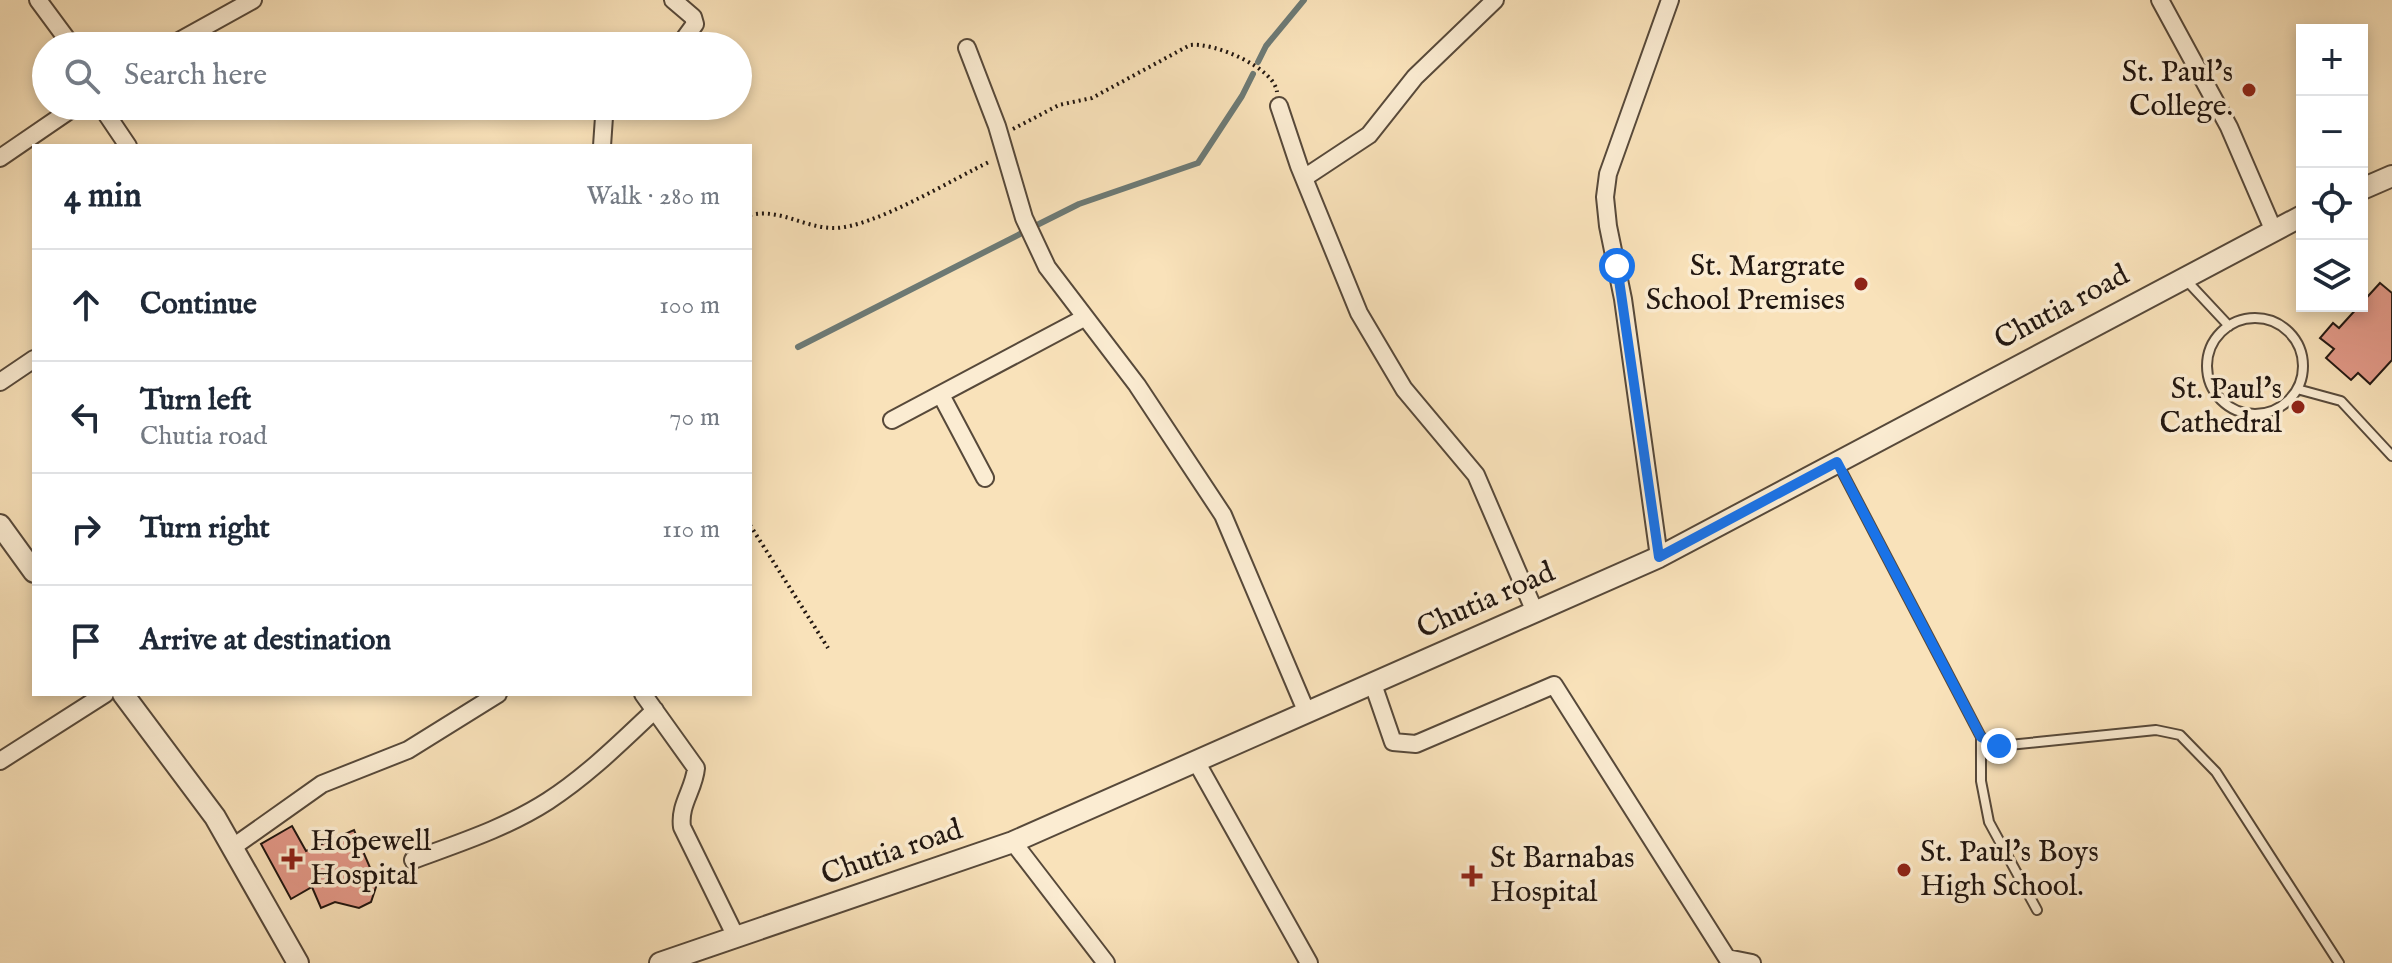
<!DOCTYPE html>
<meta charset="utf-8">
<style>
body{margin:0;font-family:"IM FELL English",serif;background:#f2f2f3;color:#1f2937}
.controls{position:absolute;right:24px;top:24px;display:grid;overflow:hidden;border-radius:0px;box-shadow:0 4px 12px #0003}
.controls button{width:72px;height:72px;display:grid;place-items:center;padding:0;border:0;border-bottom:2px solid #e0e1e3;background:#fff;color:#1f2937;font:40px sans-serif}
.stop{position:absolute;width:24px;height:24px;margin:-18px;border:6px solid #1a73e8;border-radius:50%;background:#fff}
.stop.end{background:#1a73e8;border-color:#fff;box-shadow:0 2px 8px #0008}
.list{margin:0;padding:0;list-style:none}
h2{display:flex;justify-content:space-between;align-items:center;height:104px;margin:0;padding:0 32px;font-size:34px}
h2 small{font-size:26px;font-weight:400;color:#747a83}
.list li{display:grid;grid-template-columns:52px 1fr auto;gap:24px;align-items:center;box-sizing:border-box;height:112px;padding:0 32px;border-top:2px solid #e0e1e3}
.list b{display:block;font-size:30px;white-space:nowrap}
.list p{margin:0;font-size:26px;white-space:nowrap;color:#747a83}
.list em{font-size:26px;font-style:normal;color:#747a83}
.icon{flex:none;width:44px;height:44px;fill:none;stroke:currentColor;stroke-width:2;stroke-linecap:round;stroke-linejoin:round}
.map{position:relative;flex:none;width:2392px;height:963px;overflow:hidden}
.search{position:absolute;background:#fff;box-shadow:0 4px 12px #0003;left:32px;top:32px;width:720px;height:88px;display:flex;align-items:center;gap:20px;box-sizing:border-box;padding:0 28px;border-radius:44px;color:#747a83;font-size:30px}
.panel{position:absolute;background:#fff;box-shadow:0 4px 12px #0003;left:32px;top:144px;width:720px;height:552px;border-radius:0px}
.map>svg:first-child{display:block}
</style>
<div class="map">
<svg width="2392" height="963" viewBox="0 0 2392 963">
<rect width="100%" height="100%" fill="#f9e2ba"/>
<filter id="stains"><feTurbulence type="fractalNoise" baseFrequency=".0025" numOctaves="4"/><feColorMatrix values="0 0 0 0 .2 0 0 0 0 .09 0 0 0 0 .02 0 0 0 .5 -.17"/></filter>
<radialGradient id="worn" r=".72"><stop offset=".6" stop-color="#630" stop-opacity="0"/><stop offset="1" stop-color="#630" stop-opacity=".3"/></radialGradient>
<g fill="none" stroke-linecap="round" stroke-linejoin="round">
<path stroke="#6d7a75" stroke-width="6" d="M1258,62L1266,46L1304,0
M1033,227L1079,204L1198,163L1242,96L1253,74
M798,347L1020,234"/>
</g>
<path fill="#e29887" stroke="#211610" stroke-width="2" d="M2380,283L2392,293V360L2370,384L2358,373L2351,380L2326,358L2334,349L2320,338L2333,323L2339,328Z
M292,826L306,851L354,830L377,884L371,902L359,908L335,902L321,908L312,887L291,899L261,844Z"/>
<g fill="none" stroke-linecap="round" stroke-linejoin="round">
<defs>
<path id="service" d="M2186,280L2229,326
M2207 366a48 48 0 1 1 96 0a48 48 0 1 1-96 0Z
M2297,389L2341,401L2392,456
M1837,462L1981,737L1999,746L2156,730L2180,735L2216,772L2339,963
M1981,737V781L1989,822L2037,910"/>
<path id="minor" d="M38,0L72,46
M673,0L693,17L695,24L679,46
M2160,0L2229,127L2273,229
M170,46L253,0
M967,48L997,126L1024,218L1047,267L1137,385L1223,515L1307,713
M101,106L128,146
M1279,106L1299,166L1359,313L1404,389L1476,475L1535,612
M602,146L604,117L611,106
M0,158L76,106
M1304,178L1369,135L1415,77L1495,0
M0,382L34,359
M941,395L985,478
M892,420L1084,318
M1659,557L1623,299L1608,226L1605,197L1608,174L1670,0
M1373,684L1393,742L1416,744L1554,685L1727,958L1752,963
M643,694L696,768C694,790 679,804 682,827L736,937
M0,761L105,694
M1197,763L1309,963
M1013,842L1106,963
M233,847L322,784L408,750L498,694
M413,860C459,843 506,828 548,801C588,775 621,742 655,710"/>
<path id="tertiary" d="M2362,189L2392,176
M0,525L34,572
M123,694L215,817L298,963
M660,963L1013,842L1659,557L2302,216"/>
</defs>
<use href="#service" stroke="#57493a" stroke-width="12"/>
<use href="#minor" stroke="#57493a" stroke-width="20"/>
<use href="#tertiary" stroke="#57493a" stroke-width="24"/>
<path stroke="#211610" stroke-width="4" stroke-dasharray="2 4" stroke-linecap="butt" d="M1013,129L1059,105L1092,98L1190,45C1213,42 1274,67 1277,92
M750,215C780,208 804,228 834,228C873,228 953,179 991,161
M750,525L828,648"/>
<use href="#service" stroke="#fbecd2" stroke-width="8"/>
<use href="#minor" stroke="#fbecd2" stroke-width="16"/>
<use href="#tertiary" stroke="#fbecd2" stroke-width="20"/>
</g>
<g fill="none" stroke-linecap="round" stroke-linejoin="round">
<path stroke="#1a73e8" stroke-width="10" d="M1617,266L1659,557L1837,462L1981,737L1999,746"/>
</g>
<g fill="#8f2418" stroke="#fbecd2" stroke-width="3">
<circle cx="2249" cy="90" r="8"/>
<circle cx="1861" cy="284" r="8"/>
<circle cx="2298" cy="407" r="8"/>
<path d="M288 847h8v8h8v8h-8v8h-8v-8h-8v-8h8z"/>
<circle cx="1904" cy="870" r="8"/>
<path d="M1468 864h8v8h8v8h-8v8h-8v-8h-8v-8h8z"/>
</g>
<g text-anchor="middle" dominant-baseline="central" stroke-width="7" stroke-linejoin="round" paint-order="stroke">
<g font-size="30" fill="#211610" stroke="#fbecd2" text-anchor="end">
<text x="2233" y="73">St. Paul's<tspan x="2233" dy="34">College.</tspan></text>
<text x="1845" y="267">St. Margrate<tspan x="1845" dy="34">School Premises</tspan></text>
<text x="2282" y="390">St. Paul's<tspan x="2282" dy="34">Cathedral</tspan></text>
<text x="310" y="842" text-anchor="start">Hopewell<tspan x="310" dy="34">Hospital</tspan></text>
<text x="1920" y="853" text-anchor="start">St. Paul's Boys<tspan x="1920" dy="34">High School.</tspan></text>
<text x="1490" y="859" text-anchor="start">St Barnabas<tspan x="1490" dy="34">Hospital</tspan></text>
</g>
<g font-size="30" fill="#211610" stroke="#fbecd2">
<text transform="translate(2062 308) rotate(-28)">Chutia road</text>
<text transform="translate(1486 601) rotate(-24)">Chutia road</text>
<text transform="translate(892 853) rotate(-19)">Chutia road</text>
</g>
</g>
<rect width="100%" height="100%" filter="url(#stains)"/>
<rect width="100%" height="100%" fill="url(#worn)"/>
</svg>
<div class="controls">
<button>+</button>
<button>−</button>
<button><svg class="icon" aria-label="locate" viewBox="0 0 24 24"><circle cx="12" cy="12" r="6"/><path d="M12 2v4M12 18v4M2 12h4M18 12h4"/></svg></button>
<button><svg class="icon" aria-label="layers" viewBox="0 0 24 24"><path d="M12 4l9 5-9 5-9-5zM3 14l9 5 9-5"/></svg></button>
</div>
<div class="stop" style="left:1617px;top:266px"></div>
<div class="stop end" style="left:1999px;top:746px"></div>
<div class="search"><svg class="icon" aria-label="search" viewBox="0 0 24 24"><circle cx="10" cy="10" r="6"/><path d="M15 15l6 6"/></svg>Search here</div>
<section class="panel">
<h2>4 min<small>Walk · 280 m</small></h2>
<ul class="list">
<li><svg class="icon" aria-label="ahead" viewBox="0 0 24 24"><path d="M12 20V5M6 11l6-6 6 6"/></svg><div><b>Continue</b></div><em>100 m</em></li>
<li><svg class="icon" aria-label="left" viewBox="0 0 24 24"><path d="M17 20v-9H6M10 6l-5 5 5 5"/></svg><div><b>Turn left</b><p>Chutia road</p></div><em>70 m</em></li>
<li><svg class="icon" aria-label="right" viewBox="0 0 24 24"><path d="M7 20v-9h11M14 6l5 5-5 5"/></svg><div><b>Turn right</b></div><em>110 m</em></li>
<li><svg class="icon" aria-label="arrive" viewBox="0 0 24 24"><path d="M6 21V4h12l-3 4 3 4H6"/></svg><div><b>Arrive at destination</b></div></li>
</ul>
</section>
</div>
